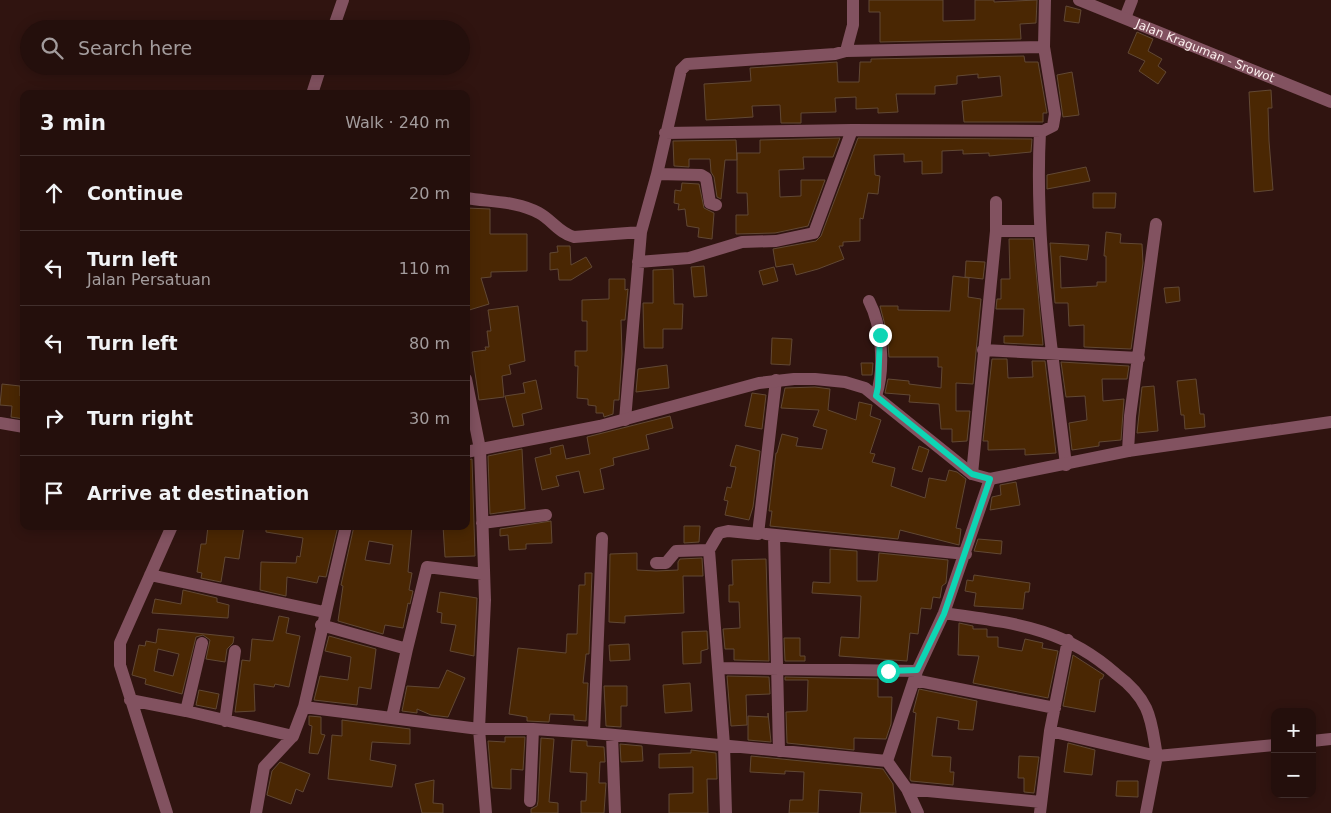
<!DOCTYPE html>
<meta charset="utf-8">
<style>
body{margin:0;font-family:"DejaVu Sans",sans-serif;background:#2c1815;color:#f1f3f6}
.controls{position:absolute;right:15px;bottom:15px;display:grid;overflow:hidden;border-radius:10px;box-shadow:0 2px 12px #0003}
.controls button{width:45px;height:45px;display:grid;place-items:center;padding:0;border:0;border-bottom:1px solid #412f2d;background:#240f0c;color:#f1f3f6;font:25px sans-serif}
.stop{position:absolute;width:15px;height:15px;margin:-11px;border:4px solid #0ed5b4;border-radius:50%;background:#fff}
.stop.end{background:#0ed5b4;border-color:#fff;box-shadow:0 1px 5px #0008}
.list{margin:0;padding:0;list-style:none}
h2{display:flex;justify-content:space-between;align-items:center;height:65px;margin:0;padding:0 20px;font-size:21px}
h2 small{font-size:16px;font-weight:400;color:#a39c9d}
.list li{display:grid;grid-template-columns:32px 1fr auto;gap:15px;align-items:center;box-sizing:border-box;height:75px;padding:0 20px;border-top:1px solid #412f2d}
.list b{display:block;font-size:19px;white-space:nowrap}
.list p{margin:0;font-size:16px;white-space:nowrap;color:#a39c9d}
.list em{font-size:16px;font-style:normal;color:#a39c9d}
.icon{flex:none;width:28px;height:28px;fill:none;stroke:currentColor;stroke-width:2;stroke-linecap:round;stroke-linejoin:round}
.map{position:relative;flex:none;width:1331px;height:813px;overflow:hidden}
.search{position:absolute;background:#240f0c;box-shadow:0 2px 12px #0003;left:20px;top:20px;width:450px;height:55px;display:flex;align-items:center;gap:12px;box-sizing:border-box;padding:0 18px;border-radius:28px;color:#a39c9d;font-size:19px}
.panel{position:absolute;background:#240f0c;box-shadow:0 2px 12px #0003;left:20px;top:90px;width:450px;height:440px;border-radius:10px}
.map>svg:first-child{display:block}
</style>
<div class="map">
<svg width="1331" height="813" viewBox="0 0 1331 813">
<rect width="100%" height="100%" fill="#301410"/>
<path fill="#4a2703" stroke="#614834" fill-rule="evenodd" d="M869,0H943V21L975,20V0H994V2L1037,0L1036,23L1020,24L1021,39L880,42V12H869Z
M1066,6L1081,10L1079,23L1064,21Z
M1137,32L1153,39L1148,51L1162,59L1158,66L1166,72L1158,84L1139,71L1145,61L1128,53Z
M1024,56L1025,62H1038L1047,113H1043V122H964L962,101L1002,96L1000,76L978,78V74L957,76V84L935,86V94H896L898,112L878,113V108L856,109V97L835,98L836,112L801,113V123H781L780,105L752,106L753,117L706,120L704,84L751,81L750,68L837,62L838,82H859L860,62H871V59Z
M1072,72L1079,115L1063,117L1057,75Z
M1271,90L1272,108H1268L1269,141L1273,190L1254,192L1249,92Z
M840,138L833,157H803L804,169L779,170L780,197L801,196V180H825L808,226L775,233L736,234V215H748L747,193H737V153H760V140Z
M858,138L1032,139L1031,152L989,156V153L963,154V150L942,151V173L922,174V161L904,162V154L874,155L875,175L880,176L878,194L868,193L863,219L860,218V241L843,242V246H839L844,259L818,269L796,275L793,264L776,267L773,249L816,241L821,236Z
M736,140L737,160H725L721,199L717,197L714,177L711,172L710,159H689V167L674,166L673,141Z
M1086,167L1090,181L1047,189V175Z
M682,183L699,184L704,208L714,213L712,239L698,237L699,228L687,226L685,209L678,210L679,204L674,203L675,190L681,191Z
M1093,193H1116L1115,208H1093Z
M466,208L490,209V234H527V271L491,272V277L481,278L489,304L466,311Z
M1106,232L1121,234L1120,243L1142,244L1143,263L1131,349L1084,347V325L1069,326L1068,303H1055L1050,243L1089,245L1087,260L1060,256L1061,288L1097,286V282H1106V256H1104Z
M1009,239H1033L1043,345L1004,343V336H1023L1024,309H996L997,299H1001V279H1010Z
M557,246H570L571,265L586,257L592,267L571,280H559L558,269L550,270V253L558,252Z
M966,261L985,262L983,279L965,277Z
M704,266L707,296L694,297L691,267Z
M774,267L778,281L763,285L759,271Z
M673,269L674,304H683L682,329H663V348H644L643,303H653V270Z
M953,276L969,278L968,297L981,299L973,384L956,383V411H970L967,441L952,442V429H941L939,404L909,402L910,395L885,393L888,379L909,381V384L941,388L942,367H938V357H889L887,333L880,306H898V310L950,311Z
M609,279H625V290L628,289L625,320H621L622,354L619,400H614L613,414L604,417L603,413H596V406L588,405V399L577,398L578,366H575V351H587V321H582V300L609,299Z
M1179,287L1180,301L1166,303L1164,288Z
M518,306L525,361L509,365L511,374L502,376L504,397L479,400L472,352L486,350L485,347H489L487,331H491L488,310Z
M772,338L792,339L790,365L771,364Z
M992,359H1007L1008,378L1033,377L1032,361H1045L1056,453L1025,455V449L988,450V441H983Z
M1061,362L1129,366L1127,379H1102L1103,401L1124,399L1121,440L1099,442V446L1072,450L1069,423L1087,420L1085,396L1066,397Z
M861,363H873L872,375H862Z
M667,365L669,388L636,392L638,369Z
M1196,379L1200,414H1204L1205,427L1185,429L1184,415H1181L1177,381Z
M536,380L542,409L522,414L524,425L513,427L505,396L525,393L523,383Z
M2,384L20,386V396H24V419L11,417L12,406L0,405Z
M1154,386L1158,431L1137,433L1142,387Z
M815,387L830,389L828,410L856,420L859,402L872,405L870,416L881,420L870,453L875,454L872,462L895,468L891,486L925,498L929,478L946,481L949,470L957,472L966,479L956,528L961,529L959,545L900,530L898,539L770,526L772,511H769L776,453H777L782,434L798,438L796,446L822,449L827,430L813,426L819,410L781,408L785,388Z
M752,393L766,395L762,429L745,426Z
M670,416L673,428L646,435L649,449L613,458L614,465L600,469L604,489L584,493L579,471L556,476L559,486L542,490L535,458L551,454L550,448L563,445L566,459L590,454L587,437Z
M736,445L760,451L753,507L749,520L725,515L728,501L724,500L727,487L731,488L736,467L730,466Z
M919,446L929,450L922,472L912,469Z
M522,449L525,509L490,514L488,456Z
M472,459L475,556L445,557L443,526H466L467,460Z
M1016,482L1020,505L990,510L992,497L1001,495L1000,485Z
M551,521L552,543L526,544V549L509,550L508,535L500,536V529Z
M208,526H244L239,559L225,557L221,582L201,578L202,573L197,572L201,544H206Z
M266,526H338L326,577L319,576L317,583L287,577L286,596L260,590L261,562L296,563L297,556L300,557L303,538L266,532Z
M354,526H412L408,572L412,573L409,590L413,591L410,604L408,603L403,628L385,625L383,634L338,621L343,586L341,585ZM369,541L393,545L390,564L365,560Z
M684,526H700L699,542L684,543Z
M978,539L1002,541L1001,554L974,551Z
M830,549L857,551V581H877L879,553L948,560L946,583L942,586L940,598L933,597L931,609L921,608L918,634L910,633L907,661L839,656L841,637L859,638L861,596L812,593L813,582L830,583Z
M637,553V570L656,571L678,570V562L680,559L702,558L703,576H683L684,613L625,616V623L609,622L610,554Z
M766,559L769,661L734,660V649H725L723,629L740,628L739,602H729V585H733L732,560Z
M585,573H592L589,654H586L583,683H588L586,721L574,720V715L550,714L549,722L527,721V717L509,714L518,648L566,653L567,634H577L579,585H585Z
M974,575L1030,583L1029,592H1025L1023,609L974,606L976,593L965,591L967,580L973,581Z
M183,590L217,598V602L229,605L228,618L152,613L155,599L181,604Z
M440,592L477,598L474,656L450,651L456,625L441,623L442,613L437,612Z
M279,616L289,618L286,633L300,636L289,687L275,684L274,687L254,684L255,711L235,712L242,660L250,661L252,639L273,641Z
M959,623L973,626V629H987V637H998V647L1022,651L1025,639L1043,643L1042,648L1058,651L1048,698L973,683L979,656L958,655Z
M158,629L234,637L233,643L227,649L225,662L206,659L210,640L203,635L196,637L182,694L145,684L146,679L132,675L139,645L145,646L146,641L156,643ZM158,649L179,654L173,676L154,671Z
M707,631L708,649L701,651V663L683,664L682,632Z
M329,636L376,649L371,689L359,687L357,705L314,700L320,676L348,680L351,657L325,651Z
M784,638H800V656H805V661H785Z
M629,644L630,660L610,661L609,645Z
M1073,655L1104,675L1102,679H1100L1095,712L1063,706Z
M447,670L465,678L448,717L431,715L417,709V713L402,711L407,686L439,688Z
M727,676L769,677L770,694L746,695L747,725L731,726Z
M785,677L878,679V697H892L891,724L886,739L854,738V750L787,743L786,712L807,711L808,680H785Z
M690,683L692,711L665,713L663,685Z
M604,686H627V706H621V727L606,726Z
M919,689L977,701L973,730L958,729L959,721L937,717L932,756L951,757L950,772H954L953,785L911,781L910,779L916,713L913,712Z
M199,690L219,694L216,709L196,705Z
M768,713L771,742L748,740V716L768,717Z
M309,716L321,717V734L325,735L318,754L309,753L312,726L309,725Z
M342,720L410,729V744L372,742L370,760L396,765L392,787L328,779L332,735L342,736Z
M505,737H525L523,770L511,769V789L492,788L488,741L505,742Z
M541,738L554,739L549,802L558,803V813H531V809L537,806L538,801Z
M572,740L587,741V746L604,747L605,762H600L599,783H606L604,813H581V801H586L587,773L570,772Z
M1068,743L1095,750L1092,775L1064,772Z
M620,744L642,746L643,761L621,762Z
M691,750L716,753L717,779H707L708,813H669V794L693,793V767L659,768V754L691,753Z
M751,756L883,769L893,784L896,813H860L862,793L819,790L818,813H789L790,800H803L804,772L785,771V774L750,772Z
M1019,756L1039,757L1034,793L1024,792V778H1018Z
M280,762L310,774L303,792L296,789L291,804L267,795L272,771Z
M434,780L433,803L443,804V813H422L415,784Z
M1117,781H1138V797L1116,796Z"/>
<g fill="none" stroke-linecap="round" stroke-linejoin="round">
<path stroke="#825260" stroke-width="12" d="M1125,18L1132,0
M333,29L343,0
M846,51L853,25V0
M312,94L321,66
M1040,132C1034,243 1053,355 1066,465
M665,133L852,130L1043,131L1053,126L1055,114L1044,47L1045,0
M657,174L701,175L706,178L710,203L716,205
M466,198C490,202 518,201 539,213C552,220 559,233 574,237L641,232L657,174L681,70L687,64L835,54L846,51L1044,47
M996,231H1040
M638,262L689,258L742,242L776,241L814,233L852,130
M869,301C882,326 885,369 876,396
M983,350L1139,358
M466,379L480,449L485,600L479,729L486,813
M625,420L641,232
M1128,451L1130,416L1156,224
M972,474L996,231V202
M482,523L546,515
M766,534L966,554
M774,535L779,751
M656,563H666L676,551L709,550
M150,575L324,612
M944,613C1011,623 1062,626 1116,674C1128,683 1140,695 1146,708C1153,723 1154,741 1157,756L1275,745
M321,625L407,649L392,717
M407,649L427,567L484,574
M718,668L917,671
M914,680L1055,708
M130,700L186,711L293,736L304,707L346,526
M304,707L479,729H533L594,733L887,761
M186,711L202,643
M225,721L235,651
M1050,731L1157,756L1146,813
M594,733L602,538
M612,735L615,813
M1312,741L1331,739
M887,761L917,671L944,613L990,479
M887,761L907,789L918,813
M907,789L1041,802
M530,801L533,729
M167,813L120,665V643L172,526
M256,813L264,767L293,736
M726,813L724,745L709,550L719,533L728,531L758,534L776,380
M1040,813L1050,731L1068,640"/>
<g stroke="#825260" stroke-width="12">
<path id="s1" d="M1079,0L1331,102"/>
<path d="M0,423L24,427"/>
<path d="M466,452L600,426L759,383L794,379H815L845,382L865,388L972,474L990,479L1128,451L1331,422"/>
</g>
</g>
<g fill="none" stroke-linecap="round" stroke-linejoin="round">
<path stroke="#0ed5b4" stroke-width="6" d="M880,335L878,387L876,396L972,474L990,479L944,614L917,670L888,671"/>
</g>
<g text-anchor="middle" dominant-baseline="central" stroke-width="4" stroke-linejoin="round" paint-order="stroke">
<g font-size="12" fill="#fcf0ee" stroke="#301410">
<text stroke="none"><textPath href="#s1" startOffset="136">Jalan Kraguman - Srowot</textPath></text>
</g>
</g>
</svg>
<div class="controls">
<button>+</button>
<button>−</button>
</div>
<div class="stop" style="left:888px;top:671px"></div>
<div class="stop end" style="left:880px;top:335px"></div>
<div class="search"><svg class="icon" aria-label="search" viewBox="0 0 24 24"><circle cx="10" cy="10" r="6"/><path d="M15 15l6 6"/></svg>Search here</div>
<section class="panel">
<h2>3 min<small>Walk · 240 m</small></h2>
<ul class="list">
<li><svg class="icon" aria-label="ahead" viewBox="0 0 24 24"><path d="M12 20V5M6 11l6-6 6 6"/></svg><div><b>Continue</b></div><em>20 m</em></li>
<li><svg class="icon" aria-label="left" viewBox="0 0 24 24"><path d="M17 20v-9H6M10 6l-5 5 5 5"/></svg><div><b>Turn left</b><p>Jalan Persatuan</p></div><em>110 m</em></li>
<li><svg class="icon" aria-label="left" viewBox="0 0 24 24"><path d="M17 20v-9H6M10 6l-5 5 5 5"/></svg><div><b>Turn left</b></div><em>80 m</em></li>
<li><svg class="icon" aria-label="right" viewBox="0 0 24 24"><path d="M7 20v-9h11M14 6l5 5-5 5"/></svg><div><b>Turn right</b></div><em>30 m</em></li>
<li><svg class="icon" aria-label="arrive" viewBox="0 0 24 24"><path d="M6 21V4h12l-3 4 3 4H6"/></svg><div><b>Arrive at destination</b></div></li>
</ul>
</section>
</div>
